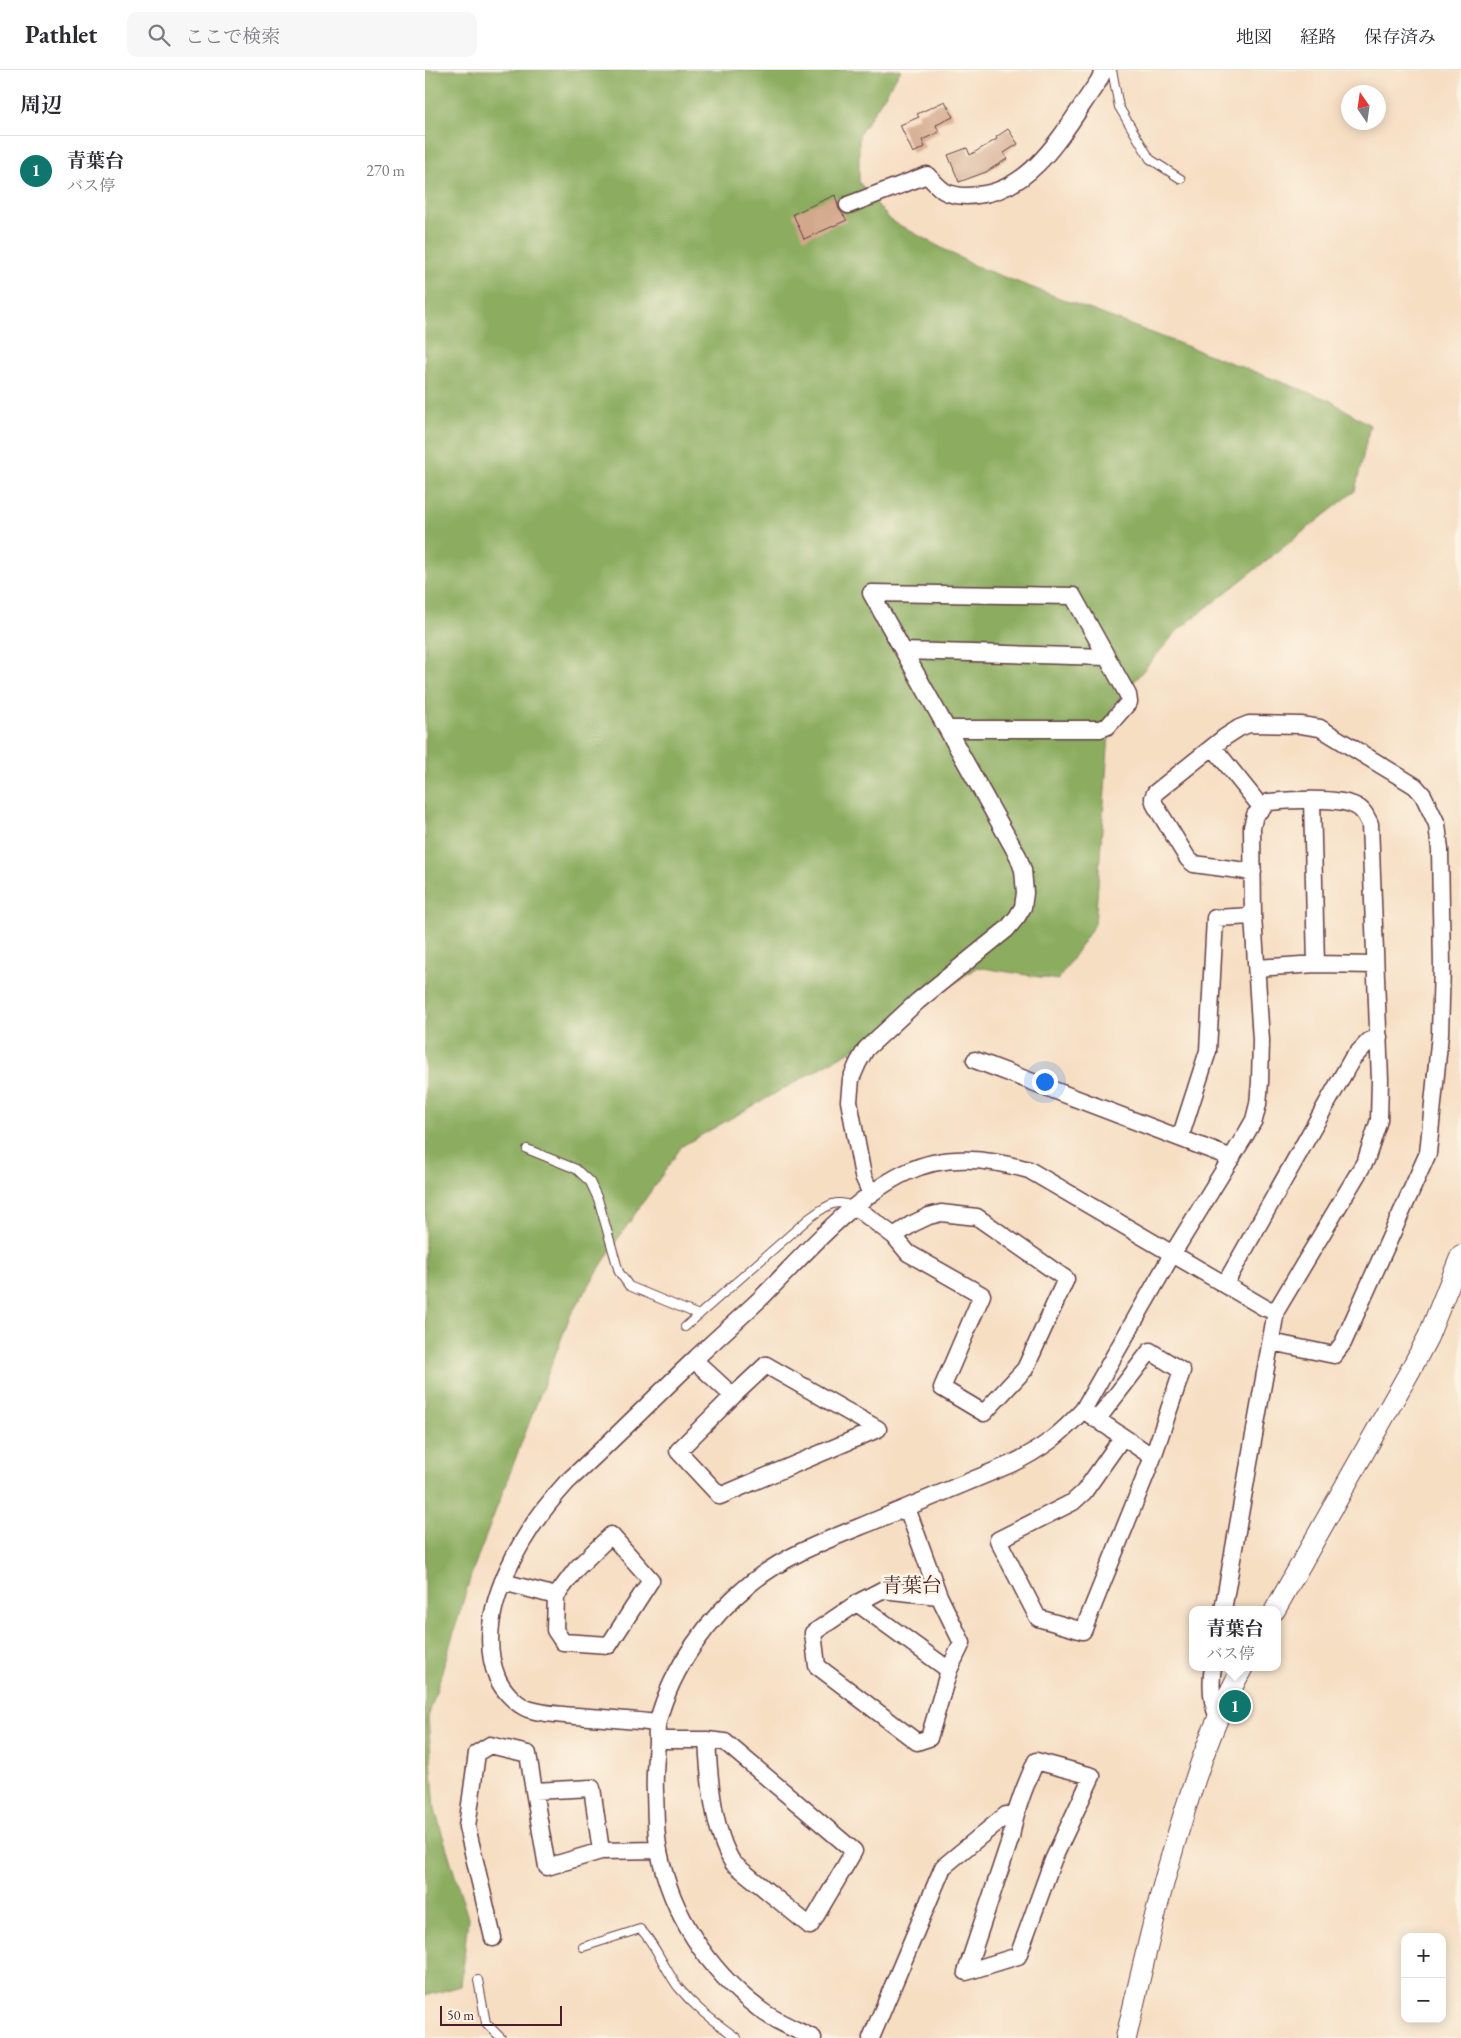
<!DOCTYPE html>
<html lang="ja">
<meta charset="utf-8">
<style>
body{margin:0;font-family:"EB Garamond","Noto Serif JP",serif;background:#f7f7f7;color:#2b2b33}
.controls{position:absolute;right:15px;bottom:15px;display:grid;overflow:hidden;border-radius:10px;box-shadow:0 2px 12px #0003}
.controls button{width:45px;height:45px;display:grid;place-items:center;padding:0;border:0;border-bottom:1px solid #e1e1e2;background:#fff;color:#2b2b33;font:25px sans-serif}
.compass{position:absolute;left:916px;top:15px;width:45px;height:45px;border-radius:50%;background:#fff;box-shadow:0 2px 12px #0003;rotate:347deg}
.scale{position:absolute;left:15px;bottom:12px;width:122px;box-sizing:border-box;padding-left:5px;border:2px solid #4a1f2b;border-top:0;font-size:14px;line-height:18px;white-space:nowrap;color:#4a1f2b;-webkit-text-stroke:4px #fcf5e5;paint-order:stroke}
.you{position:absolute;left:619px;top:1011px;width:18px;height:18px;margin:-12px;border:4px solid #fff;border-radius:50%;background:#1a73e8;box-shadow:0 0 0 8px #1a73e833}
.badge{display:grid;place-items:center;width:32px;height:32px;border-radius:50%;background:#0f766e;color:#fff;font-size:16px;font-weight:700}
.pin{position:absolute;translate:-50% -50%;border:2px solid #fff;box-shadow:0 1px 5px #0006}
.popup{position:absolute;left:764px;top:1536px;width:92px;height:65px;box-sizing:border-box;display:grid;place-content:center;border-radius:10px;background:#fff;filter:drop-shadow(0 1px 4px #0005);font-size:16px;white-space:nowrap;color:#7c7c81}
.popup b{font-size:19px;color:#2b2b33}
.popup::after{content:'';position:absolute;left:50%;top:100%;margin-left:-10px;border:10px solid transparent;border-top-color:#fff}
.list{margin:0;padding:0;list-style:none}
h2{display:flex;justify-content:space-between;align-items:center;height:65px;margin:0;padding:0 20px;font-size:21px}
h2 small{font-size:16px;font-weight:400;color:#7c7c81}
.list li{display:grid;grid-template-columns:32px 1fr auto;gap:15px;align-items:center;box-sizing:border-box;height:70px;padding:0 20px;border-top:1px solid #e1e1e2}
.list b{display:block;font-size:19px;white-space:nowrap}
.list p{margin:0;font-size:16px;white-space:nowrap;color:#7c7c81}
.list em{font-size:16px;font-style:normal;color:#7c7c81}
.icon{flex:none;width:28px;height:28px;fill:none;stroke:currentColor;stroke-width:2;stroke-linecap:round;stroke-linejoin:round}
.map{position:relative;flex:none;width:1036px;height:1968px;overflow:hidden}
header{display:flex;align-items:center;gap:30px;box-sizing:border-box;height:70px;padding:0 25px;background:#fff;border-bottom:1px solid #e1e1e2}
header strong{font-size:24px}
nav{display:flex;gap:28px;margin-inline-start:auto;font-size:18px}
.search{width:350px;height:45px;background:#f7f7f7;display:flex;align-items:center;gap:12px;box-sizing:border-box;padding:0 18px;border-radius:10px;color:#7c7c81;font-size:19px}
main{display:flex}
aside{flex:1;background:#fff}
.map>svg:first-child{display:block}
</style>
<header>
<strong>Pathlet</strong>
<div class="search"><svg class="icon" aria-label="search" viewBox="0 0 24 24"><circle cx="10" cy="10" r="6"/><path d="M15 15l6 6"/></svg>ここで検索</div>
<nav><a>地図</a><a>経路</a><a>保存済み</a></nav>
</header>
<main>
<aside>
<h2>周辺<small></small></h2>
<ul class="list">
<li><span class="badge">1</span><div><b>青葉台</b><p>バス停</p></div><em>270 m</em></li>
</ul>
</aside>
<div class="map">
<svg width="1036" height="1968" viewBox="0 0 1036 1968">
<rect width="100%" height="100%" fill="#fcf5e5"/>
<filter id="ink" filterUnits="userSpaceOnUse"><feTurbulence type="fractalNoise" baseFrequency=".02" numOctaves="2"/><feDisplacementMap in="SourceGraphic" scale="10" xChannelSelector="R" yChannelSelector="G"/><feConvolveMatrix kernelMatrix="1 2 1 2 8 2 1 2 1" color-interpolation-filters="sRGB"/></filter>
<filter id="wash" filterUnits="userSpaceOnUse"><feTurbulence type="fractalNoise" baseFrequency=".0096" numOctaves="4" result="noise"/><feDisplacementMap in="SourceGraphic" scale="20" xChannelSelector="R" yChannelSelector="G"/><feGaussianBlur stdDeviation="1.12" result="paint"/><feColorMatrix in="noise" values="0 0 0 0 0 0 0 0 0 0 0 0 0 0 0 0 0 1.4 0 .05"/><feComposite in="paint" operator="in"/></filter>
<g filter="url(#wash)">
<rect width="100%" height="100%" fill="#f6dec3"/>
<path fill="#8cad61" stroke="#6b6646" d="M0,0H476L434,65V112L465,150L550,196L904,330L945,355L930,421L753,560L686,638L670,854L633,910L552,897L459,962L257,1076L190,1173L145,1246L47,1502L3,1648L10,1740L43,1848L36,1916L0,1926Z"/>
<g id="blocks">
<path fill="#d3a78b" d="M520,31L528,47L511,55L514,62L497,70L500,77L488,83L475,55L494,47L492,44Z
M583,59L593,74L579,83L582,89L561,102L534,112L523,85L542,78L545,85L572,69L571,67Z
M410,125L414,139L422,150L379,169L368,144Z"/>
</g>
</g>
<g filter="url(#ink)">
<use href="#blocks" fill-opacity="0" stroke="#643c42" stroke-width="1"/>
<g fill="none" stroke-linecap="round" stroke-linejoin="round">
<defs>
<path id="service" d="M687,0L694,37L725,89L756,109
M102,1079L151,1099L165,1112L173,1129L194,1202L204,1216L274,1245
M260,1257L383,1149C399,1138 409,1127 428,1137
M158,1877L215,1859C228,1870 241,1901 253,1917C272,1940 289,1951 312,1968
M53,1910L61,1953L76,1968"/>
<path id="minor" d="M423,135L502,105C507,110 513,117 519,121C528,126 542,127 552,125C611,120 642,55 673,12L679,0
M446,523L648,526L703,625L704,632L683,656L675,659H522Z
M478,581L682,587
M788,677L836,737
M887,730L891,894
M828,802L769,794L763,789L730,735L728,728L730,723L800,667L814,658L824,654L876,655L895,658L990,716L998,725L1012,754L1015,780L1017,896L1015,964L1003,1083L918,1273L909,1285L846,1272
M832,898L891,894L950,895
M550,990L807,1088
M755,1068L783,981L790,848L828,846
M446,1124L438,1106L424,1031L426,1009L433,993L441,979L493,931L582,859L592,847L598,837L600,823L598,800L593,786L522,659
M430,1137L469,1166L483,1183L557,1225L517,1318L559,1343L600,1299L641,1209L552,1147L516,1143L504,1146L487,1154L469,1166
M800,1214L927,989L944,971L954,967
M269,1290L308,1326L341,1295L453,1359L295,1426L253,1381L308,1326
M658,1340L728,1387L757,1301L725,1281L672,1350
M697,1368L659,1422L648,1432L573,1470L613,1548L658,1561L728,1387
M482,1438L514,1526L537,1573L524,1600L504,1668L492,1672L392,1596L388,1563L432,1533L457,1520L514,1526
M78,1512L131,1526L152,1498L186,1465L226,1510L184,1575L138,1572L130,1560L131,1526
M432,1533L524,1600
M788,1597C785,1615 786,1631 793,1648
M232,1653C205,1650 179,1648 152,1646C136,1645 118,1644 103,1639C90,1634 77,1619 72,1607C46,1542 100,1458 142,1412C186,1372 227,1330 270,1289C292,1268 315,1248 337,1227C379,1185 428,1127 482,1102C521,1083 564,1089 604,1100L840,1238L851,1241
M232,1670H282L300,1672L429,1781L385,1856L308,1793C288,1762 284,1707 282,1670
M611,1691L667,1706L628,1790L593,1886L541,1902L586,1767C590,1740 600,1716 611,1691Z
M109,1721L122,1797L176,1781
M68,1868L42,1757L52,1683L65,1675L103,1684L109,1721L167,1718L176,1781L234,1780
M388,1968C370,1959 349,1951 333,1938C283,1900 246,1843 234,1781C230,1762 231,1741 230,1722C229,1705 231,1689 232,1672C232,1665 231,1657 233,1651C247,1597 284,1547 326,1513C363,1483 410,1467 454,1449C498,1431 542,1412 586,1394C617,1379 635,1365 658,1340L748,1183L821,1064L829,1050L833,1034L835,1012L836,970L828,846L827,757L830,745L844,732C865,730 918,726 934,738C940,742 942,748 945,754L955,1010L954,1050L941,1090L851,1241L798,1540
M446,1968L518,1797L581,1745L589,1746"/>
<path id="tertiary" d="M850,1540L985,1301L1003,1267L1036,1185
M701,1968C721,1882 740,1797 769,1713C782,1673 797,1634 818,1597"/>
</defs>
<use href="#service" stroke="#643c42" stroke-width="10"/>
<use href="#minor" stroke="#643c42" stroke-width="19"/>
<use href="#tertiary" stroke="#643c42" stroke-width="22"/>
<use href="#service" stroke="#fff" stroke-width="8"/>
<use href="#minor" stroke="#fff" stroke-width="16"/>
<use href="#tertiary" stroke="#fff" stroke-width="20"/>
</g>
</g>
<g text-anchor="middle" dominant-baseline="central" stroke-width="5" stroke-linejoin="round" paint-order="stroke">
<g font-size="20" fill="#4a1f2b" stroke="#fcf5e5">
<text x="487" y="1515">青葉台</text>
</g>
</g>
</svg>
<div class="controls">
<button>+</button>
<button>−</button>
</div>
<svg class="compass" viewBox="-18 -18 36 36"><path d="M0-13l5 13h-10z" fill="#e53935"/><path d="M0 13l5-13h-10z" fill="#7c7c81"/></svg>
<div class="scale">50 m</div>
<div class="you"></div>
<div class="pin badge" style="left:810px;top:1636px">1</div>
<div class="popup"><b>青葉台</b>バス停</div>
</div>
</main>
